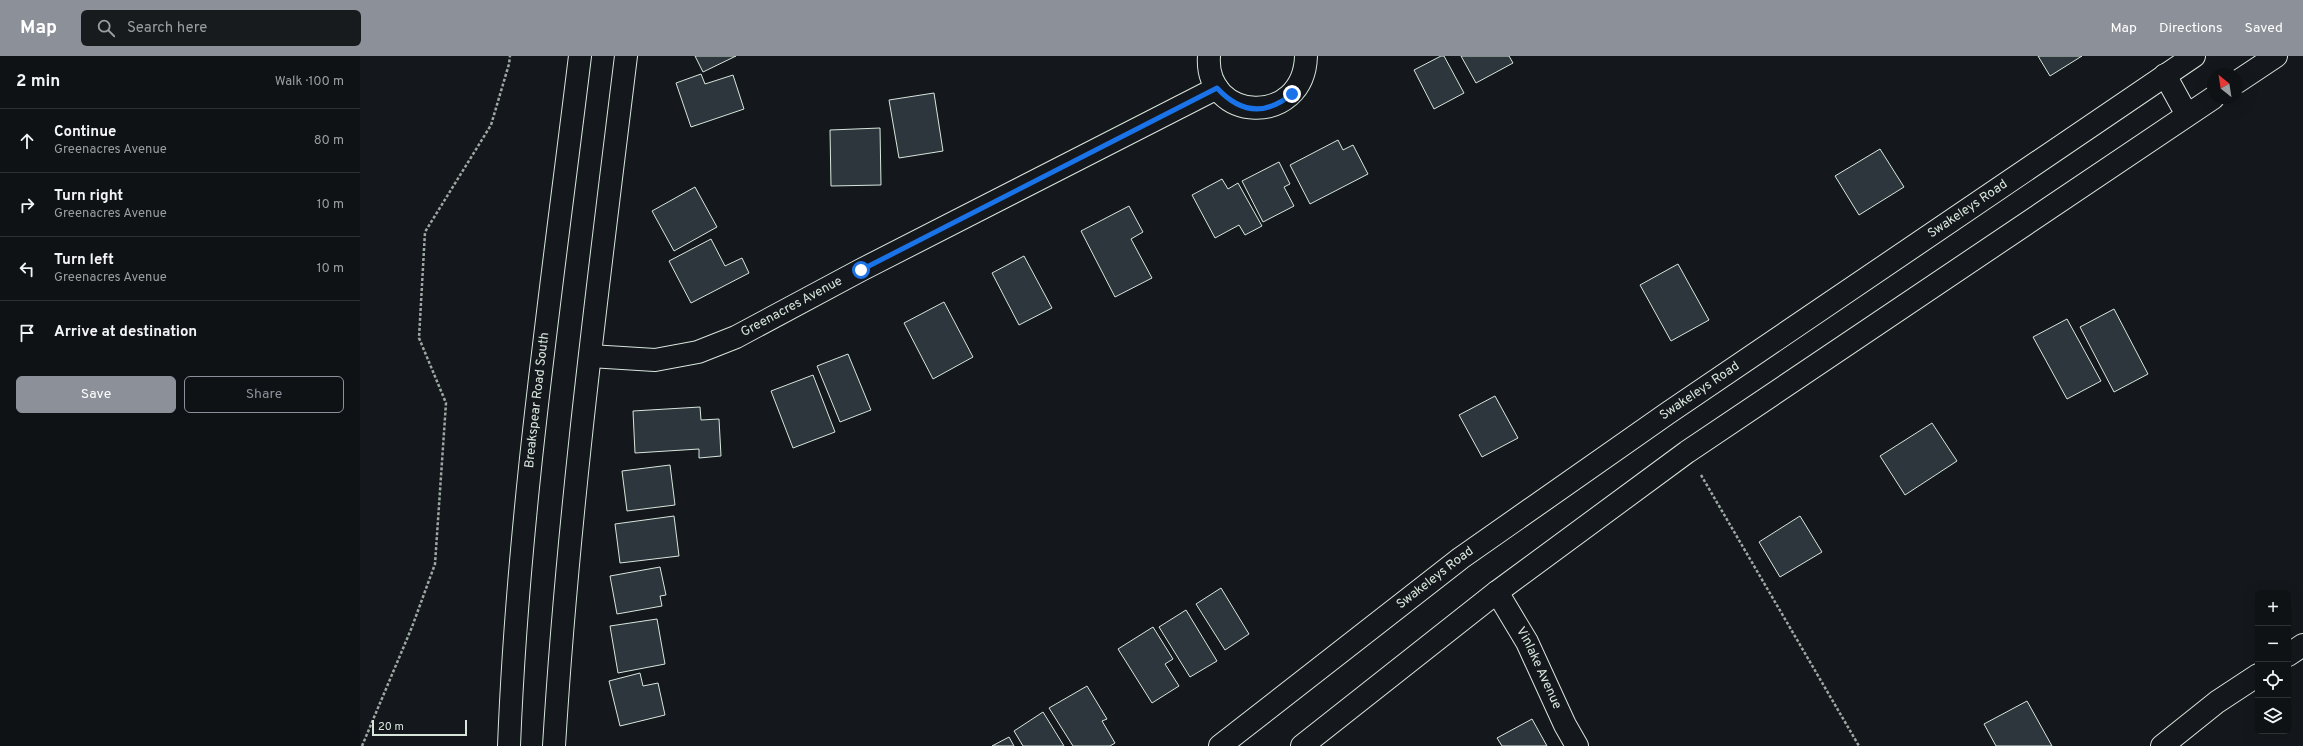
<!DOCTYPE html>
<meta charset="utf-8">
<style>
body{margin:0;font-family:Overpass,sans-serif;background:#181b1e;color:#f1f3f6}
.controls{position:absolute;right:12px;bottom:12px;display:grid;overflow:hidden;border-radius:6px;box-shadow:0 4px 16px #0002}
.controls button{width:36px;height:36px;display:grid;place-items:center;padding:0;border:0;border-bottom:1px solid #2f3234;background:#0f1215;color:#f1f3f6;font:20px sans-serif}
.compass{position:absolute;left:1847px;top:12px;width:36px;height:36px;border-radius:50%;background:#0f1215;box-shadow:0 4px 16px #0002;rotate:330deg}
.scale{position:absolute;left:12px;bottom:10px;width:95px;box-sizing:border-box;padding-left:4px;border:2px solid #d8e6dc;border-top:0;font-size:11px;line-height:14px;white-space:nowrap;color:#d8e6dc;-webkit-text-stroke:3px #14181c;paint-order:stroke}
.stop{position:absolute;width:12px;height:12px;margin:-9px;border:3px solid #1a73e8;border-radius:50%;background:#fff}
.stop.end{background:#1a73e8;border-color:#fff;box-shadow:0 1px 4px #0008}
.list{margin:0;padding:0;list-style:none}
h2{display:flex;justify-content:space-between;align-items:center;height:52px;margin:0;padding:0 16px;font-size:17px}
h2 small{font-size:13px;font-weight:400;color:#9b9ea0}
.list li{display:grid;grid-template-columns:26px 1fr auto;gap:12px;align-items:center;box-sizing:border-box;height:64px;padding:0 16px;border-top:1px solid #2f3234}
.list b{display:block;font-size:15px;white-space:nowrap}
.list p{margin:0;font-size:13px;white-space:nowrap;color:#9b9ea0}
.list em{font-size:13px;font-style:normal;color:#9b9ea0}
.actions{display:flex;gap:8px;padding:12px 16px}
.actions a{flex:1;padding:9px 0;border:1px solid #8c9099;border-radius:6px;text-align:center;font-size:14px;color:#8c9099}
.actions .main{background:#8c9099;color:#fff}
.icon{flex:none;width:22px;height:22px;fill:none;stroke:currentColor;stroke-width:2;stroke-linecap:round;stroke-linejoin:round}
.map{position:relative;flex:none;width:1943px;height:690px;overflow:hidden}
header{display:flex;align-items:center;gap:24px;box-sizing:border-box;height:56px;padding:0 20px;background:#8c9099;color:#fff}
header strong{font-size:19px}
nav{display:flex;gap:22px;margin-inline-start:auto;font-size:14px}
.search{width:280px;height:36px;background:#181b1e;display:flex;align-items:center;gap:10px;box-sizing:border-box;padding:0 14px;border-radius:6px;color:#9b9ea0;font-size:15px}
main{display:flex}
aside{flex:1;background:#0f1215}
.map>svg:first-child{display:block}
</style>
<header>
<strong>Map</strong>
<div class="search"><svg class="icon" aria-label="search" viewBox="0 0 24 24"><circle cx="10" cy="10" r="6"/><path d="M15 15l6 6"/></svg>Search here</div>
<nav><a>Map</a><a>Directions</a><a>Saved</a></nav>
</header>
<main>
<aside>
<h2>2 min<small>Walk · 100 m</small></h2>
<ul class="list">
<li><svg class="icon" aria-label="ahead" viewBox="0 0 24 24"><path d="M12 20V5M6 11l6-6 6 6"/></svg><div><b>Continue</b><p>Greenacres Avenue</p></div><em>80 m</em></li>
<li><svg class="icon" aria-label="right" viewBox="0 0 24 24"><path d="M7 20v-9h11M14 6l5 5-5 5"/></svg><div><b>Turn right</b><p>Greenacres Avenue</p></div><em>10 m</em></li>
<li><svg class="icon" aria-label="left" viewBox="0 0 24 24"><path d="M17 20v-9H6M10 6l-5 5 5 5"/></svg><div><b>Turn left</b><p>Greenacres Avenue</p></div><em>10 m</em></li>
<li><svg class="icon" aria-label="arrive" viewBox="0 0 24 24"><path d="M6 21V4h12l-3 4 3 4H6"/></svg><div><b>Arrive at destination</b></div></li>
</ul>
<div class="actions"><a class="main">Save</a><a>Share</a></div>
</aside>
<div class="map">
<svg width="1943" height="690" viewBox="0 0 1943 690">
<rect width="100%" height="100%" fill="#14181c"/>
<path fill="#2c363c" stroke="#d8e6dc" d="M335,0H376L343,16Z
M1081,0H1084L1104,37L1074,53L1054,14Z
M1101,0H1149L1153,7L1116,27Z
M1678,0H1722L1690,20Z
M341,18L345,28L373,19L384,53L331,71L316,27Z
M574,37L583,95L539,102L529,44Z
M520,72L521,129L471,130L470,74Z
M978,84L983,94L993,89L1008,118L950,148L930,109Z
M1520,93L1544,131L1499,159L1475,120Z
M919,106L930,128L924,131L934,150L903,166L882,125Z
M862,123L868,133L878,127L902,170L885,179L879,169L855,182L832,139Z
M335,131L357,171L314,195L292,155Z
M769,150L783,176L771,183L792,222L755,241L721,175Z
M351,183L365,210L382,202L389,217L331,247L309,205Z
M664,200L692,252L659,269L632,217Z
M1318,208L1349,264L1311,285L1280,229Z
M584,246L613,301L573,323L544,267Z
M1754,253L1788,318L1754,336L1720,271Z
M1707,263L1741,325L1707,343L1673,281Z
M488,298L511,354L480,366L457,310Z
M453,319L475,376L433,392L411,335Z
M1135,340L1158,382L1122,401L1099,359Z
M340,351L341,364L359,363L361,400L339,402V393L275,397L273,355Z
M1572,367L1597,405L1545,439L1520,400Z
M310,409L315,449L267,455L262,415Z
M314,460L319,500L260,507L255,468Z
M1440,460L1462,496L1420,521L1399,486Z
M300,511L306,539L300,540L302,550L257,558L250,520Z
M861,532L889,578L865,594L836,548Z
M826,554L857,605L830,621L799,571Z
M297,563L305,608L258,617L250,570Z
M793,571L813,603L805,608L819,630L792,647L758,593Z
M280,617L283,630L298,627L305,659L260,670L249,625Z
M727,630L747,663L742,665L755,687L750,690H713L689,652Z
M1667,645L1692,690H1636L1624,668Z
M683,656L704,690H663L654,675Z
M1172,663L1187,690H1142L1137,682Z
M649,681L654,690H632Z"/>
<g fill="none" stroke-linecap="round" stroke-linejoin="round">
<defs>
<g id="minor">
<path d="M849,0C844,66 944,72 946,0"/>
<path id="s1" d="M230,300L295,304L338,296L376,281L501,214L857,32"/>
<path id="s2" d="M1137,536L1167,586L1205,669L1217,690"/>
<path d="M1928,599L1943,589"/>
<path id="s3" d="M149,690C158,459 192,230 220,0"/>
<path d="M194,690C208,459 238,229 266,0"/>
<path d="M1802,690L1857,646L1898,619"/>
</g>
<g id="major">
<path d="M1805,19L1827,59"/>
<path d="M1877,26L1916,0"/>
<path id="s4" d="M860,690L1101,502L1308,357L1834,0"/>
<path d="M942,690L1137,536L1327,396L1853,42"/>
</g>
</defs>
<use href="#minor" stroke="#d8e6dc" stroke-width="24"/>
<use href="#major" stroke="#d8e6dc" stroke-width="24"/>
<path stroke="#9da8a2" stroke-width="2.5" stroke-dasharray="3 2" stroke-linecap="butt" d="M1341,419L1499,690
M2,690L52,571L75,508L86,347L59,282L65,176L131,69L149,8L150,0"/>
<use href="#minor" stroke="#14181c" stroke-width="22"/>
<use href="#major" stroke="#14181c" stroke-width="22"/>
</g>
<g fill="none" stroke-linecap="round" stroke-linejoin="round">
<path stroke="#1a73e8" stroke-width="5" d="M501,214L857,32C880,57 905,60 932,38"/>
</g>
<g text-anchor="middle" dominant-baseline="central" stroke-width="3" stroke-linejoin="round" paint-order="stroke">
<g font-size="13" fill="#d8e6dc" stroke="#14181c">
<text stroke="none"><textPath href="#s4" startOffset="921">Swakeleys Road</textPath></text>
<text stroke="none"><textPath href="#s1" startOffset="213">Greenacres Avenue</textPath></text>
<text stroke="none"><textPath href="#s4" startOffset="597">Swakeleys Road</textPath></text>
<text stroke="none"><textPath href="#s3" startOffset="347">Breakspear Road South</textPath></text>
<text stroke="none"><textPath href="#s4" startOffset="273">Swakeleys Road</textPath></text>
<text stroke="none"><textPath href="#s2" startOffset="87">Vinlake Avenue</textPath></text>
</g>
</g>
</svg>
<div class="controls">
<button>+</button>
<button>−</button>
<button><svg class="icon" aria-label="locate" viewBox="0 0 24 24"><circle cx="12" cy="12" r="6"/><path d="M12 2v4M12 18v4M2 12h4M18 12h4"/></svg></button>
<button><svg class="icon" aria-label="layers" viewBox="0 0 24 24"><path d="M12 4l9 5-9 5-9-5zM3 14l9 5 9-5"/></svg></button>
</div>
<svg class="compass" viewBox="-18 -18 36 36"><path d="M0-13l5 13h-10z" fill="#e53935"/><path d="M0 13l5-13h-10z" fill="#9b9ea0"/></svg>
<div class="scale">20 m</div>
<div class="stop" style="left:501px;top:214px"></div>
<div class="stop end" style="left:932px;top:38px"></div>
</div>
</main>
